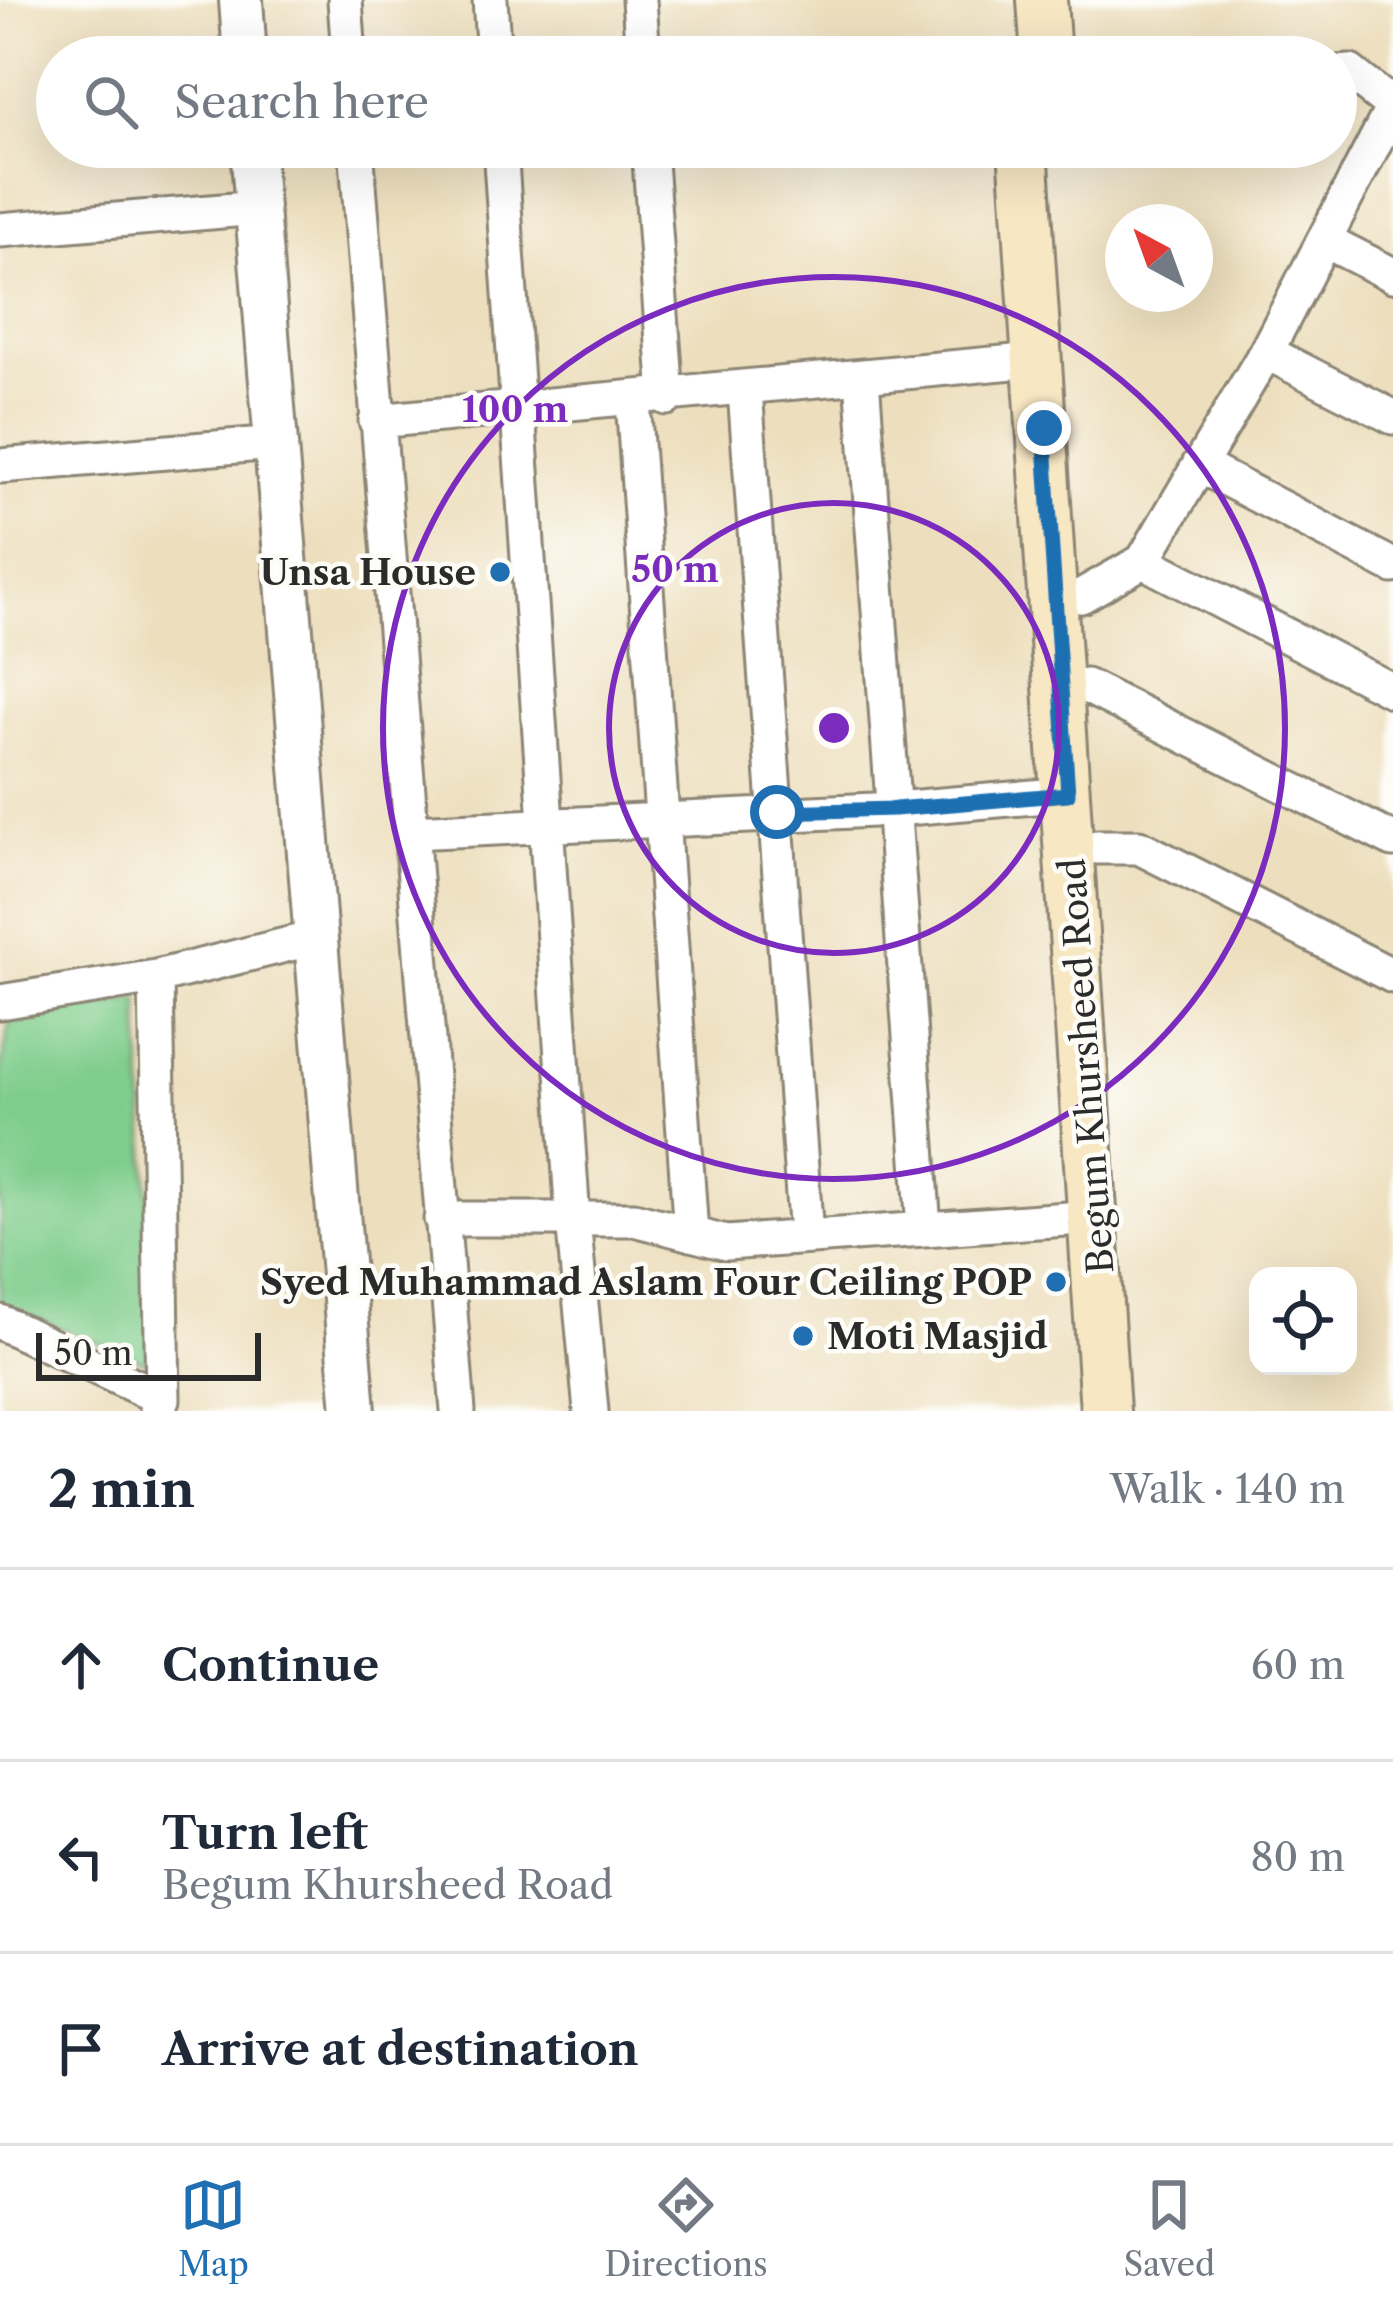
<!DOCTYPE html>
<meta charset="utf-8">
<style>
body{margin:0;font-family:"Libre Caslon Text",serif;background:#f6f6f7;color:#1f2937}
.controls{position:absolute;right:36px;bottom:36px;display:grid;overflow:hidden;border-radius:24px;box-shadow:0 12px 48px #0002}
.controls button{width:108px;height:108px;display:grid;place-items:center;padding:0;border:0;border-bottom:3px solid #e0e1e3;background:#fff;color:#1f2937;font:60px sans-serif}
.compass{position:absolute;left:1105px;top:204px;width:108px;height:108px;border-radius:50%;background:#fff;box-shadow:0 12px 48px #0002;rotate:319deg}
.scale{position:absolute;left:36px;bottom:30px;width:225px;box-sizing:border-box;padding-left:12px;border:6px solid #2b2b2b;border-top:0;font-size:33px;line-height:42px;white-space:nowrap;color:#2b2b2b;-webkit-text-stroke:9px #fdfcf7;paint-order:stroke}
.stop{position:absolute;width:36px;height:36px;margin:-27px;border:9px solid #1f6fb2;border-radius:50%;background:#fff}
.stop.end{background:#1f6fb2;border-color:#fff;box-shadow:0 3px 12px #0008}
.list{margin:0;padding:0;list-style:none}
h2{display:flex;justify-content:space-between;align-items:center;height:156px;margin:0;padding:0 48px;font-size:51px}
h2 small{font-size:39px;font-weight:400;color:#747a83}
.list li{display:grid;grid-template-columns:78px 1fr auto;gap:36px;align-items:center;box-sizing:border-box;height:192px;padding:0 48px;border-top:3px solid #e0e1e3}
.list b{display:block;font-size:45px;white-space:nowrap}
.list p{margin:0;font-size:39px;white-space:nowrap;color:#747a83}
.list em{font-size:39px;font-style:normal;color:#747a83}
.icon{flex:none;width:66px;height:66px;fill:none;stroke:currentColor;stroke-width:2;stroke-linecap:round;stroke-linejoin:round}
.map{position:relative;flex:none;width:1393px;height:1411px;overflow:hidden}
.search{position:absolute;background:#fff;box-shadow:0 12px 48px #0002;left:36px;right:36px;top:36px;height:132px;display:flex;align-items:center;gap:30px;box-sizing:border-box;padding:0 42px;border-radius:66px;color:#747a83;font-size:45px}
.sheet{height:732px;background:#fff}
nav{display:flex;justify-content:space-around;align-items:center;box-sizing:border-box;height:168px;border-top:3px solid #e0e1e3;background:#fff;font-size:33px;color:#747a83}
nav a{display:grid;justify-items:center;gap:6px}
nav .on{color:#1f6fb2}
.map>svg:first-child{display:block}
</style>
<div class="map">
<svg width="1393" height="1411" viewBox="0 0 1393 1411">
<rect width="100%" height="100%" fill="#fdfcf7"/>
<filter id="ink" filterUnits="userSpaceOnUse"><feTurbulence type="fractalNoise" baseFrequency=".00833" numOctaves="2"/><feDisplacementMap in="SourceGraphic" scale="24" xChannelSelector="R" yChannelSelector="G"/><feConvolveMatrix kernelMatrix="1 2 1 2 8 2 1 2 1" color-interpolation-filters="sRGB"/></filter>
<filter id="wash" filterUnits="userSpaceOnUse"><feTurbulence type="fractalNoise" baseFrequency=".004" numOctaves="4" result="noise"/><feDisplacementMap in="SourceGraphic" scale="48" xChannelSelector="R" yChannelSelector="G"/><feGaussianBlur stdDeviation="2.7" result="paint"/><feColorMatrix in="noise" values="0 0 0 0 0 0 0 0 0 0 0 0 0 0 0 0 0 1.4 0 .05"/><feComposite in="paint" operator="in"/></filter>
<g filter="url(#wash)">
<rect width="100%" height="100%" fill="#eddfbe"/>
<path fill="#7fcd8c" stroke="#557c5c" stroke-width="3" d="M139,999L152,1282L147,1363L0,1304V1073L11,1015Z"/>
</g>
<g filter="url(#ink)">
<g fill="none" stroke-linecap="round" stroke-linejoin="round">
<defs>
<path id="minor" d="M345,0L349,57
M490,0L494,57
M639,0L643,57
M1336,73L1350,72L1393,106
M356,147L458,1411
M500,147L573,1219L591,1411
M649,147L667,398
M0,230L257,208
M1324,240L1393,275
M1266,352L1393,417
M862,378L924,1228
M745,390L806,1237
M633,400L691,1234
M376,421L1035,360
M1199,465L1393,566
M0,466L275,443
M1143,561L1393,691
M1081,596L1143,561L1266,352L1393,107
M1086,686L1393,840
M411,832L895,809L1068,794
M1097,847H1139L1393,976
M156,977L163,1399L157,1411
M0,1002L156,977L314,938
M441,1219H634L726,1243L1096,1217
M0,1322L163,1399"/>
<path id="tertiary" d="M241,0L245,57
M252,147L354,1411"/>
<path id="secondary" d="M1042,0L1046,57
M1023,147L1105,1411"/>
</defs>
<use href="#minor" stroke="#8c8574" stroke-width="39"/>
<use href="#tertiary" stroke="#8c8574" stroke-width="48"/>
<use href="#secondary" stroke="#8c8574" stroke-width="54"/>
<use href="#minor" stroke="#fff" stroke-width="33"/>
<use href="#tertiary" stroke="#fff" stroke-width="42"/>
<use href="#secondary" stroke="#f8e7c3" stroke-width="48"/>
</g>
</g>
<g fill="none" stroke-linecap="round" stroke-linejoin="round" filter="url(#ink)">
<path stroke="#1f6fb2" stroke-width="15" d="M777,812L895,809L1068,794L1044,428"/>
</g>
<g fill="none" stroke="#7b2cbf" stroke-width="6">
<circle cx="834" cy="728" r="225"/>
<circle cx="834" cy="728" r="451"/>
</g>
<g fill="#1f6fb2" stroke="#fdfcf7" stroke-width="4.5">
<circle cx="500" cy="572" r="12"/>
<circle cx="1056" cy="1282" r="12"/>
<circle cx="803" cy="1336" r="12"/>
</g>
<g text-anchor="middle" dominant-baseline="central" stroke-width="9" stroke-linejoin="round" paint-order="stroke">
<g font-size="36" font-weight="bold" fill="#2b2b2b" stroke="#fdfcf7" text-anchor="end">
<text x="476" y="572">Unsa House</text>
<text x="1032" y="1282">Syed Muhammad Aslam Four Ceiling POP</text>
<text x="827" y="1336" text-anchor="start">Moti Masjid</text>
</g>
<g font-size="36" fill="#2b2b2b" stroke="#fdfcf7">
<text transform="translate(1086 1066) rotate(-94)">Begum Khursheed Road</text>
</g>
</g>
<circle cx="834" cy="728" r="18" fill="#7b2cbf" stroke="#fdfcf7" stroke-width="6"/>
<g font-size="36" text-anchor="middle" font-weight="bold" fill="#7b2cbf" stroke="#fdfcf7" stroke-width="9" stroke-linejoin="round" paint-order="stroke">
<text x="515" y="422">100 m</text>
<text x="675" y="582">50 m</text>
</g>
</svg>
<div class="controls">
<button><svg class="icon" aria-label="locate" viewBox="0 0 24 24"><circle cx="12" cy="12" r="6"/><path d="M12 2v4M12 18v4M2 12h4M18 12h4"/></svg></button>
</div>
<svg class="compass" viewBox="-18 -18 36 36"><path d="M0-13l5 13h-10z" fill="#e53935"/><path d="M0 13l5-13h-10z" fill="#747a83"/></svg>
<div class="scale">50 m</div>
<div class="stop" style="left:777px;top:812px"></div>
<div class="stop end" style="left:1044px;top:428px"></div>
<div class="search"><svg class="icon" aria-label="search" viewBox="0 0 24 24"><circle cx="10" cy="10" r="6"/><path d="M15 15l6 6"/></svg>Search here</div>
</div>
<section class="sheet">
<h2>2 min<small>Walk · 140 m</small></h2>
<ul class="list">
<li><svg class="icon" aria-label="ahead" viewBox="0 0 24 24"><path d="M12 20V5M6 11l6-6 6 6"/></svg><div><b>Continue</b></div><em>60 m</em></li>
<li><svg class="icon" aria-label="left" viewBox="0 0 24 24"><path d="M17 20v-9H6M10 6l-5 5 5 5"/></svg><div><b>Turn left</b><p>Begum Khursheed Road</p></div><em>80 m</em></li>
<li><svg class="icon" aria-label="arrive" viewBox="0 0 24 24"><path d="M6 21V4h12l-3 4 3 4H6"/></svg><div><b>Arrive at destination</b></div></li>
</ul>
</section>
<nav>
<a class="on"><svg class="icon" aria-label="map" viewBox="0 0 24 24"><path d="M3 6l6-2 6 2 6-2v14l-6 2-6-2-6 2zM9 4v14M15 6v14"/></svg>Map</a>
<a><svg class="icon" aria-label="directions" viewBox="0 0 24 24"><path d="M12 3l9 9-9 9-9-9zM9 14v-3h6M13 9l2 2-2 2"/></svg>Directions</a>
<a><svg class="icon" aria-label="saved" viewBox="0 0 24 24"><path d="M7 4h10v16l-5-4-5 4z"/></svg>Saved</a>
</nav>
